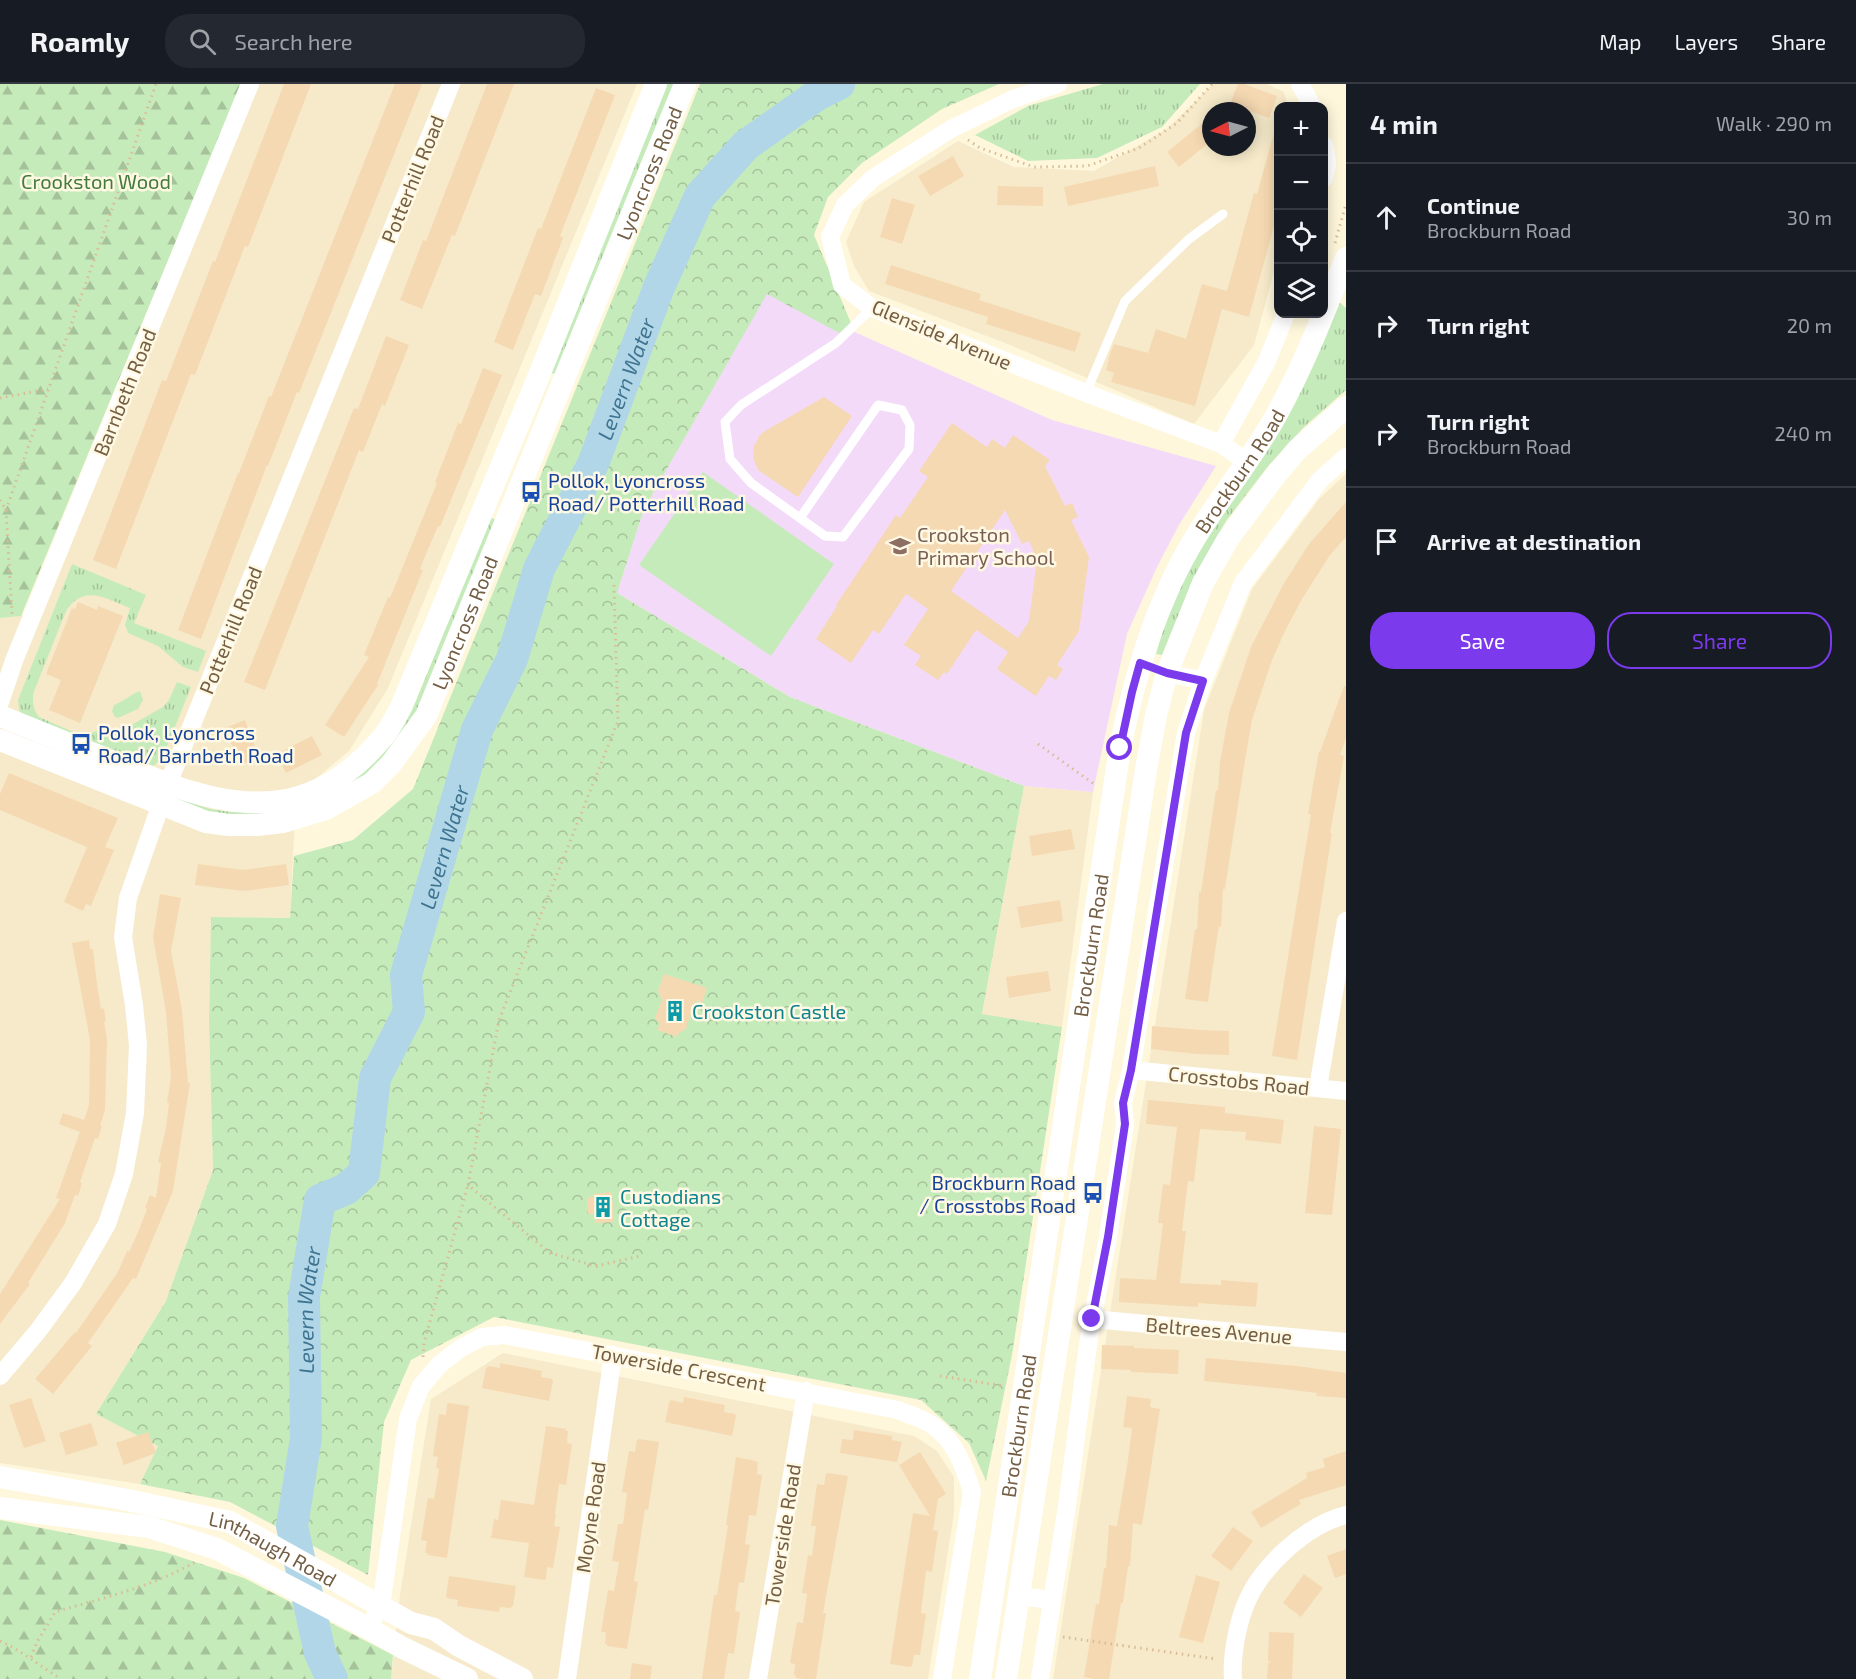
<!DOCTYPE html>
<meta charset="utf-8">
<style>
body{margin:0;font-family:"Exo 2",sans-serif;background:#242831;color:#f1f3f6}
.controls{position:absolute;right:18px;top:18px;display:grid;overflow:hidden;border-radius:12px;box-shadow:0 3px 15px #0003}
.controls button{width:54px;height:54px;display:grid;place-items:center;padding:0;border:0;border-bottom:2px solid #363941;background:#171b24;color:#f1f3f6;font:30px sans-serif}
.compass{position:absolute;left:1202px;top:18px;width:54px;height:54px;border-radius:50%;background:#171b24;box-shadow:0 3px 15px #0003;rotate:264deg}
.stop{position:absolute;width:18px;height:18px;margin:-14px;border:4px solid #7c3aed;border-radius:50%;background:#fff}
.stop.end{background:#7c3aed;border-color:#fff;box-shadow:0 2px 6px #0008}
.list{margin:0;padding:0;list-style:none}
h2{display:flex;justify-content:space-between;align-items:center;height:78px;margin:0;padding:0 24px;font-size:26px}
h2 small{font-size:20px;font-weight:400;color:#9ea1a6}
.list li{display:grid;grid-template-columns:39px 1fr auto;gap:18px;align-items:center;box-sizing:border-box;height:108px;padding:0 24px;border-top:2px solid #363941}
.list b{display:block;font-size:22px;white-space:nowrap}
.list p{margin:0;font-size:20px;white-space:nowrap;color:#9ea1a6}
.list em{font-size:20px;font-style:normal;color:#9ea1a6}
.actions{display:flex;gap:12px;padding:18px 24px}
.actions a{flex:1;padding:14px 0;border:2px solid #7c3aed;border-radius:24px;text-align:center;font-size:21px;color:#7c3aed}
.actions .main{background:#7c3aed;color:#fff}
.icon{flex:none;width:33px;height:33px;fill:none;stroke:currentColor;stroke-width:2;stroke-linecap:round;stroke-linejoin:round}
.map{position:relative;flex:none;width:1346px;height:1595px;overflow:hidden}
header{display:flex;align-items:center;gap:36px;box-sizing:border-box;height:84px;padding:0 30px;background:#171b24;border-bottom:2px solid #363941}
header strong{font-size:28px}
nav{display:flex;gap:33px;margin-inline-start:auto;font-size:21px}
.search{width:420px;height:54px;background:#242831;display:flex;align-items:center;gap:15px;box-sizing:border-box;padding:0 21px;border-radius:24px;color:#9ea1a6;font-size:22px}
main{display:flex}
aside{flex:1;background:#171b24}
.map>svg:first-child{display:block}
</style>
<header>
<strong>Roamly</strong>
<div class="search"><svg class="icon" aria-label="search" viewBox="0 0 24 24"><circle cx="10" cy="10" r="6"/><path d="M15 15l6 6"/></svg>Search here</div>
<nav><a>Map</a><a>Layers</a><a>Share</a></nav>
</header>
<main>
<div class="map">
<svg width="1346" height="1595" viewBox="0 0 1346 1595">
<defs>
<pattern id="grass-tufts" width="24" height="20" patternUnits="userSpaceOnUse" patternTransform="scale(1.5)"><rect width="24" height="20" fill="#c6ebbb"/><path d="M3 7l-1-3M5 7V3M7 7l1-3M15 17l-1-3M17 17v-4M19 17l1-3" fill="none" stroke="#a5c29a"/></pattern>
<pattern id="forest-firs" width="22" height="20" patternUnits="userSpaceOnUse" patternTransform="scale(1.5)"><rect width="22" height="20" fill="#c6ebbb"/><path d="M5 1l3.5 6h-7zM16 11l3.5 6h-7z" fill="#a5c29a"/></pattern>
<pattern id="park-crowns" width="20" height="18" patternUnits="userSpaceOnUse" patternTransform="scale(1.5)"><rect width="20" height="18" fill="#c6ebbb"/><path d="M2 6a3 3 0 1 1 6 0M12 15a3 3 0 1 1 6 0" fill="none" stroke="#a5c29a"/></pattern>
</defs>
<rect width="100%" height="100%" fill="#fef7dc"/>
<path fill="#f6eaca" fill-rule="evenodd" d="M251,0H637L388,604L349,667L296,711L290,834L211,833L209,940L213,1086L166,1217L96,1330L158,1362L140,1400L0,1379V534L37,530Z
M1213,0H1267L1284,8L1288,22H1278V173L1254,261L1194,340L1010,261L869,207L854,182L846,158L864,118L958,57L1014,83L1094,87L1167,45ZM1211,27H1247V63H1211Z
M1346,390V1595H1053L1204,626L1252,505L1320,414Z
M1024,702L1093,708L1062,943L982,931Z
M503,1269L914,1352L937,1367L954,1393V1429L928,1595H391L400,1511L431,1315Z"/>
<path fill="#f4daf9" d="M767,209L1052,336L1216,382L1179,441L1157,483L1127,550L1093,708L1024,702L790,613L617,509L644,425Z"/>
<path fill="url(#grass-tufts)" d="M665,0H674L555,290L551,289Z
M1103,0H1200L1162,43L1097,74L1028,77L975,51L1028,22Z
M1339,218L1346,224V306L1303,344L1269,381L1226,437L1192,498L1162,571L1156,570L1166,534L1187,489Z
M490,433L496,436L419,627L373,687L330,717L231,736L171,714L173,712L210,725L231,728H258L283,725L404,641L413,624Z
M72,480L146,511L134,539L206,567L198,588L183,583L158,562L128,549L125,541L130,524C107,515 84,499 66,527L33,610V619L35,627L39,633L78,650H87L97,647H115L126,644L163,623L169,616L177,598L191,603L162,675L153,682L22,630L19,626L18,616Z"/>
<path fill="url(#forest-firs)" d="M0,0H241L21,532L0,534Z
M0,1436L165,1468L244,1494L393,1571L391,1595H0Z"/>
<path fill="url(#park-crowns)" d="M700,0H999L942,25L862,79L828,113L814,151L851,239L841,250L767,210L644,425L617,509L790,613L1024,702L982,930L1062,943L1012,1271L986,1397L969,1359L921,1316L494,1233L411,1276L384,1338L368,1491L230,1418L140,1400L158,1362L96,1330L166,1217L213,1086L209,940L211,833L290,834L294,772L353,756L413,705Z"/>
<path fill="#c6ebbb" d="M703,388L834,480L771,572L639,481Z
M140,607L143,616L138,625L118,634L115,633L112,627L114,621C124,617 130,611 140,607Z"/>
<g fill="none" stroke-linecap="round" stroke-linejoin="round">
<path stroke="#b1d6e8" stroke-width="32" id="s1" d="M332,1595L320,1569L292,1442L306,1354L304,1213L320,1116L346,1105L364,1089L375,994L409,928L406,891L477,646L512,575L539,485L593,380L659,203L700,112L746,61L817,11L839,0"/>
</g>
<path fill="#f5d9b2" fill-rule="evenodd" d="M284,0H311L255,145L248,163L245,162L195,291L191,290L116,485L93,476L162,296L166,297L213,177L215,178Z
M395,0H422L299,309L297,308L268,382L267,381L201,555L178,546L238,389H239L269,312L271,313Z
M487,0H514L455,152L452,151L422,225L400,216L423,156L426,157Z
M1238,0H1244L1277,12L1269,34L1230,20Z
M596,4L615,11L560,152L563,154L541,212L535,210L513,266L494,258L538,144L541,145Z
M1204,38L1211,47V57L1179,83L1167,68Z
M1274,49L1278,50V127L1249,233L1222,225L1195,322L1111,298L1114,289L1106,286L1109,275H1108L1114,260L1148,269L1156,245L1186,255L1202,200L1227,207L1254,109L1257,110Z
M953,72L964,92L930,112L918,92Z
M1155,82L1159,102L1068,122L1064,103Z
M998,102L1043,103V122L997,121Z
M892,114L915,121L902,160L880,153Z
M891,181L981,210L979,216L1081,249L1075,268L986,240L988,233L885,200Z
M386,252L409,261L385,322L382,320L363,368L359,366L265,606L244,598L354,324L358,325Z
M483,284L502,291L440,443L438,442L426,470L420,485L423,486L377,600L378,601L344,653L325,641L369,573L364,571L388,513L390,514L437,399L435,398L458,339L461,340Z
M824,313L852,332L798,413L758,386L753,374L754,362L760,351L765,347Z
M952,339L987,363L992,355L1005,364L1013,351L1050,376L1045,382L1065,422L1072,419L1078,433L1071,436L1089,473L1079,547L1057,581L1063,585L1056,596L1049,592L1036,612L997,585L1008,568L976,546L947,590L944,588L938,596L915,581L921,572L904,561L928,525L906,510L879,550L873,546L851,579L816,555L837,522L836,521L896,431L900,434L928,393L919,387ZM1005,426L1022,460L1029,457L1037,475L1029,537L1018,554L951,507Z
M1346,418V453L1330,471L1302,515L1284,549L1272,576L1252,636L1244,682L1225,805H1223L1221,843L1219,842L1213,881L1208,918L1185,915L1195,845L1197,846L1199,808H1201L1216,706H1218L1220,678L1229,629L1251,563L1283,501L1309,460Z
M78,518L97,526L98,522L123,532L80,639L49,626L61,596L46,590L72,524L75,525Z
M1344,602H1346V654L1340,671L1344,672L1330,749H1332L1297,976L1272,972L1311,731L1308,730L1319,667L1320,668Z
M245,636L259,673L240,681L225,644Z
M312,652L322,671L286,689L277,670Z
M9,689L118,734L105,763L114,766L91,822L86,820L83,827L64,818L87,763L0,726V710Z
M1071,745L1075,765L1032,772L1029,752Z
M198,780L243,786L286,780L289,801L244,807L195,801Z
M160,810L181,814L171,867L182,926L188,999H190L173,1107L136,1195L133,1194L88,1259L92,1262L53,1310L35,1295L75,1248L76,1249L118,1188L127,1167L129,1168L138,1148L147,1125L145,1124L150,1111L156,1114L161,1079L158,1078L166,1044L169,1019H167L171,992L166,928L153,853Z
M1060,816L1063,837L1021,844L1017,823Z
M89,856L90,865H93L97,900L101,925L104,924L106,938H104L107,955L105,1026L100,1041L102,1042L98,1055L95,1054L80,1098L82,1099L78,1112L75,1111L65,1139L28,1199L30,1200L0,1240V1210L60,1115L56,1114L80,1048L59,1040L63,1029L84,1036L89,1021L90,956L72,859Z
M1048,887L1051,907L1009,914L1006,893Z
M664,890L707,904L702,919L695,917L686,945L679,949L677,953L657,946L660,940L655,934L662,916L658,907Z
M1152,942L1200,946L1229,947V971L1196,970L1151,965Z
M1148,1016L1225,1023V1029L1284,1036L1281,1060L1245,1056L1246,1048L1200,1045L1194,1098L1188,1097L1182,1147H1186L1180,1199L1221,1201V1196L1258,1199L1256,1223L1198,1219V1223L1119,1218L1120,1194L1156,1196L1163,1139H1158L1163,1100L1170,1101L1177,1043L1146,1040Z
M1314,1042L1341,1045L1332,1131L1305,1129Z
M612,1108L614,1138L595,1139V1130H588L587,1113H594L593,1110Z
M1102,1261L1134,1262V1264L1179,1266L1178,1290L1131,1288V1286L1101,1285Z
M1206,1274L1297,1282L1346,1289V1314L1316,1312L1317,1309L1284,1305L1204,1297Z
M500,1279L542,1287L541,1293L552,1295L553,1297L549,1317L482,1304L486,1284H487L488,1282L500,1284Z
M1127,1312L1151,1315L1150,1323L1160,1325L1142,1441L1133,1439L1130,1482H1128L1123,1519H1121L1109,1595H1094L1084,1593L1096,1520H1099L1104,1484H1106L1109,1441L1117,1442L1128,1376L1132,1344L1123,1343Z
M684,1313L725,1321L724,1328L735,1330L736,1332L732,1352L665,1338L669,1319L671,1316L683,1319Z
M31,1314L46,1357L24,1364L9,1321Z
M449,1319L469,1322L447,1474L427,1471L428,1469H425L427,1457L421,1456L428,1414L434,1415L439,1385L436,1384L438,1373L433,1372L439,1330L446,1331L447,1320Z
M91,1339L98,1361L66,1371L59,1349Z
M546,1342L566,1345V1347H568L567,1359L572,1360L566,1401L559,1400L555,1430H556L554,1442L560,1443L553,1484L547,1483L546,1495L544,1496L524,1493L529,1459L491,1454L494,1435L498,1436L501,1416L534,1421Z
M854,1346L892,1352V1356L902,1358L897,1378L840,1369L842,1355L853,1356Z
M148,1348L156,1369L124,1381L116,1359Z
M639,1355L659,1358L648,1426L645,1425L634,1497L638,1498L627,1565L607,1562V1560H605L606,1548H601L608,1506L614,1507L619,1478L612,1477L618,1440H623L627,1409L622,1408L629,1367L635,1368L637,1356Z
M1346,1367V1401L1299,1416L1301,1420L1261,1444L1251,1428L1307,1394L1306,1389L1325,1383L1323,1375Z
M920,1368L946,1410L938,1415L933,1446L938,1447L932,1488L926,1487L921,1529L926,1530L920,1571H914L912,1582L910,1583L890,1580L913,1429L930,1432L899,1381Z
M736,1373L756,1377V1378H758L757,1390L762,1391L756,1432L749,1431L745,1460L750,1461L744,1499L739,1498L735,1527L740,1528L734,1570L728,1569L724,1595H702L714,1511H717L728,1441H726Z
M828,1389L848,1392L823,1529H826L816,1595H805L796,1594V1592L794,1591L795,1580L790,1579L797,1538L803,1539L807,1510L802,1509L808,1471L812,1472L816,1442H811L817,1400L824,1401L826,1390Z
M1233,1443L1253,1457L1231,1487L1211,1472Z
M1346,1465V1490L1335,1494L1327,1472Z
M1304,1490L1323,1504L1301,1533L1283,1519Z
M1196,1491L1220,1498L1203,1559L1179,1553Z
M449,1492L516,1502L513,1522H512L511,1524L500,1523L499,1528L457,1522L458,1516L447,1514L446,1512Z
M1269,1548L1294,1549L1292,1595H1267L1268,1579L1271,1578L1268,1577Z
M632,1579L652,1582L650,1595H630Z"/>
<g fill="none" stroke-linecap="round" stroke-linejoin="round">
<path stroke="#d9bc96" stroke-width="3" stroke-dasharray="1.5 4.5" stroke-linecap="butt" d="M968,56L980,64L1034,83L1087,82L1139,64L1177,39L1212,0
M1335,159L1346,120
M0,314L48,305
M0,416L6,426L12,530
M6,426L156,0
M614,501L618,637L499,936L468,1101L550,1169L596,1182L640,1172
M1038,660L1094,700
M423,1273L424,1259L468,1101
M940,1292L1004,1302
M1063,1553L1216,1575
M0,1557C22,1567 40,1582 61,1595
M31,1573L37,1558L55,1528C102,1514 152,1503 195,1478"/>
<path stroke="#fff" stroke-width="9" d="M1086,309L1125,217L1189,155L1223,130
M800,434L878,321L902,326L910,341L909,365L843,453L825,452L751,399L730,375L725,338L741,321L836,259L872,224"/>
<path stroke="#fff" stroke-width="18" d="M1058,0L1013,15L951,45L873,94L845,121L830,153L842,201L872,224L1086,309L1221,360L1247,378
M1300,0L1312,22
M1324,61L1327,79L1324,94
M1221,360L1267,277L1286,230
M1167,589L1203,597
M0,618L15,574L250,0
M1131,986L1346,1007
M1318,1004L1346,837
M1092,1235L1346,1258
M0,1292L38,1247L73,1199L107,1140L124,1090L135,1029L138,961L134,921L123,853L128,814L168,700L451,0
M1018,1512L1052,1516
M368,1544L381,1522L408,1335L421,1302L440,1280L461,1264L482,1253L504,1251L898,1326C909,1331 922,1334 932,1341C955,1356 965,1384 972,1408L942,1595
M567,1595L613,1271
M758,1595L806,1307
M1040,1595L1067,1422L1089,1253L1108,1153L1125,1040L1123,1019L1131,986L1186,649L1203,597L1243,499L1320,396L1346,373
M1233,1595C1232,1586 1233,1577 1234,1567C1236,1552 1239,1537 1245,1522C1259,1484 1306,1441 1346,1431"/>
<g stroke="#fff" stroke-width="22">
<path d="M0,632L168,700C255,732 321,727 383,653C391,644 396,632 402,621L540,289L656,0"/>
<path id="s2" d="M0,656L206,738L229,741H257L283,738L326,725L372,699L391,680L426,632L685,0"/>
<path id="s3" d="M0,1393L128,1416L230,1438L411,1539L434,1545L459,1562L522,1595"/>
<path d="M0,1424L149,1443L217,1465L368,1544L403,1564L467,1595"/>
<path id="s4" d="M980,1595L1120,664C1135,591 1156,518 1195,454C1221,411 1254,373 1278,328C1305,279 1325,226 1346,174"/>
<path d="M1006,1595L1146,686L1156,631L1167,589L1203,499L1228,455L1275,392L1297,366L1346,323"/>
</g>
</g>
<g fill="none" stroke-linecap="round" stroke-linejoin="round">
<path stroke="#7c3aed" stroke-width="8" d="M1092,1235L1108,1153L1125,1040L1123,1019L1131,986L1186,649L1203,597L1167,589L1140,579L1132,608L1120,664"/>
</g>
<defs>
<symbol id="bus-bare" viewBox="-9 -9 18 18"><path d="M-5-6H5V4H4V6H2V4H-2V6H-4V4H-5ZM-3.5-4V0h7V-4ZM-3.5 1.2v1.5H-2V1.2ZM2 1.2v1.5H3.5V1.2Z" fill="#1a4fb4" stroke="#fff9e4" stroke-width="2.5" paint-order="stroke"/></symbol>
<symbol id="school-bare" viewBox="-9 -9 18 18"><path d="M0-5L7-2L0 1L-7-2ZM-4 1L0 2.5L4 1V4Q0 6-4 4Z" fill="#8d6e63" stroke="#fff9e4" stroke-width="2.5" paint-order="stroke"/></symbol>
<symbol id="building-bare" viewBox="-9 -9 18 18"><path d="M-4-6H4V6H1V3H-1V6H-4ZM-2.5-4.3h1.7v1.8h-1.7ZM.8-4.3h1.7v1.8H.8ZM-2.5-1h1.7V.8h-1.7ZM.8-1h1.7V.8H.8Z" fill="#0f9aa8" stroke="#fff9e4" stroke-width="2.5" paint-order="stroke"/></symbol>
</defs>
<g fill-rule="evenodd">
<use href="#bus-bare" x="516" y="393" width="30" height="30"/>
<use href="#school-bare" x="885" y="447" width="30" height="30"/>
<use href="#bus-bare" x="66" y="645" width="30" height="30"/>
<use href="#building-bare" x="660" y="912" width="30" height="30"/>
<use href="#bus-bare" x="1078" y="1094" width="30" height="30"/>
<use href="#building-bare" x="588" y="1108" width="30" height="30"/>
</g>
<g text-anchor="middle" dominant-baseline="central" stroke-width="5" stroke-linejoin="round" paint-order="stroke">
<g font-size="20" fill="#745e44" stroke="#fff9e4">
<text stroke="none"><textPath href="#s2" startOffset="1070">Lyoncross Road</textPath></text>
<text transform="translate(412 95) rotate(-68)">Potterhill Road</text>
<text transform="translate(942 250) rotate(23)">Glenside Avenue</text>
<text transform="translate(124 308) rotate(-68)">Barnbeth Road</text>
<text stroke="none"><textPath href="#s4" startOffset="1246">Brockburn Road</textPath></text>
<text stroke="none"><textPath href="#s2" startOffset="584">Lyoncross Road</textPath></text>
<text transform="translate(230 546) rotate(-68)">Potterhill Road</text>
<text stroke="none"><textPath href="#s4" startOffset="742">Brockburn Road</textPath></text>
<text transform="translate(1239 996) rotate(6)">Crosstobs Road</text>
<text transform="translate(1219 1246) rotate(5)">Beltrees Avenue</text>
<text transform="translate(679 1283) rotate(11)">Towerside Crescent</text>
<text stroke="none"><textPath href="#s4" startOffset="256">Brockburn Road</textPath></text>
<text transform="translate(590 1433) rotate(-82)">Moyne Road</text>
<text transform="translate(782 1451) rotate(-81)">Towerside Road</text>
<text stroke="none"><textPath href="#s3" startOffset="284">Linthaugh Road</textPath></text>
</g>
<g font-size="20" fill="#427b3b" stroke="#fff9e4">
<text x="96" y="97">Crookston Wood</text>
</g>
<g font-size="20" fill="#164399" stroke="#fff9e4" text-anchor="start">
<text x="548" y="396">Pollok, Lyoncross<tspan x="548" dy="23">Road/ Potterhill Road</tspan></text>
<text x="98" y="648">Pollok, Lyoncross<tspan x="98" dy="23">Road/ Barnbeth Road</tspan></text>
<text x="1076" y="1098" text-anchor="end">Brockburn Road<tspan x="1076" dy="23">/ Crosstobs Road</tspan></text>
</g>
<g font-size="20" fill="#785e54" stroke="#fff9e4" text-anchor="start">
<text x="917" y="450">Crookston<tspan x="917" dy="23">Primary School</tspan></text>
</g>
<g font-size="20" fill="#0d838f" stroke="#fff9e4" text-anchor="start">
<text x="692" y="927">Crookston Castle</text>
<text x="620" y="1112">Custodians<tspan x="620" dy="23">Cottage</tspan></text>
</g>
<g font-size="21" font-style="italic" fill="#3f7491" stroke="#fff9e4">
<text stroke="none"><textPath href="#s1" startOffset="1384">Levern Water</textPath></text>
<text stroke="none"><textPath href="#s1" startOffset="880">Levern Water</textPath></text>
<text stroke="none"><textPath href="#s1" startOffset="376">Levern Water</textPath></text>
</g>
</g>
</svg>
<div class="controls">
<button>+</button>
<button>−</button>
<button><svg class="icon" aria-label="locate" viewBox="0 0 24 24"><circle cx="12" cy="12" r="6"/><path d="M12 2v4M12 18v4M2 12h4M18 12h4"/></svg></button>
<button><svg class="icon" aria-label="layers" viewBox="0 0 24 24"><path d="M12 4l9 5-9 5-9-5zM3 14l9 5 9-5"/></svg></button>
</div>
<svg class="compass" viewBox="-18 -18 36 36"><path d="M0-13l5 13h-10z" fill="#e53935"/><path d="M0 13l5-13h-10z" fill="#9ea1a6"/></svg>
<div class="stop" style="left:1120px;top:664px"></div>
<div class="stop end" style="left:1092px;top:1235px"></div>
</div>
<aside>
<h2>4 min<small>Walk · 290 m</small></h2>
<ul class="list">
<li><svg class="icon" aria-label="ahead" viewBox="0 0 24 24"><path d="M12 20V5M6 11l6-6 6 6"/></svg><div><b>Continue</b><p>Brockburn Road</p></div><em>30 m</em></li>
<li><svg class="icon" aria-label="right" viewBox="0 0 24 24"><path d="M7 20v-9h11M14 6l5 5-5 5"/></svg><div><b>Turn right</b></div><em>20 m</em></li>
<li><svg class="icon" aria-label="right" viewBox="0 0 24 24"><path d="M7 20v-9h11M14 6l5 5-5 5"/></svg><div><b>Turn right</b><p>Brockburn Road</p></div><em>240 m</em></li>
<li><svg class="icon" aria-label="arrive" viewBox="0 0 24 24"><path d="M6 21V4h12l-3 4 3 4H6"/></svg><div><b>Arrive at destination</b></div></li>
</ul>
<div class="actions"><a class="main">Save</a><a>Share</a></div>
</aside>
</main>
